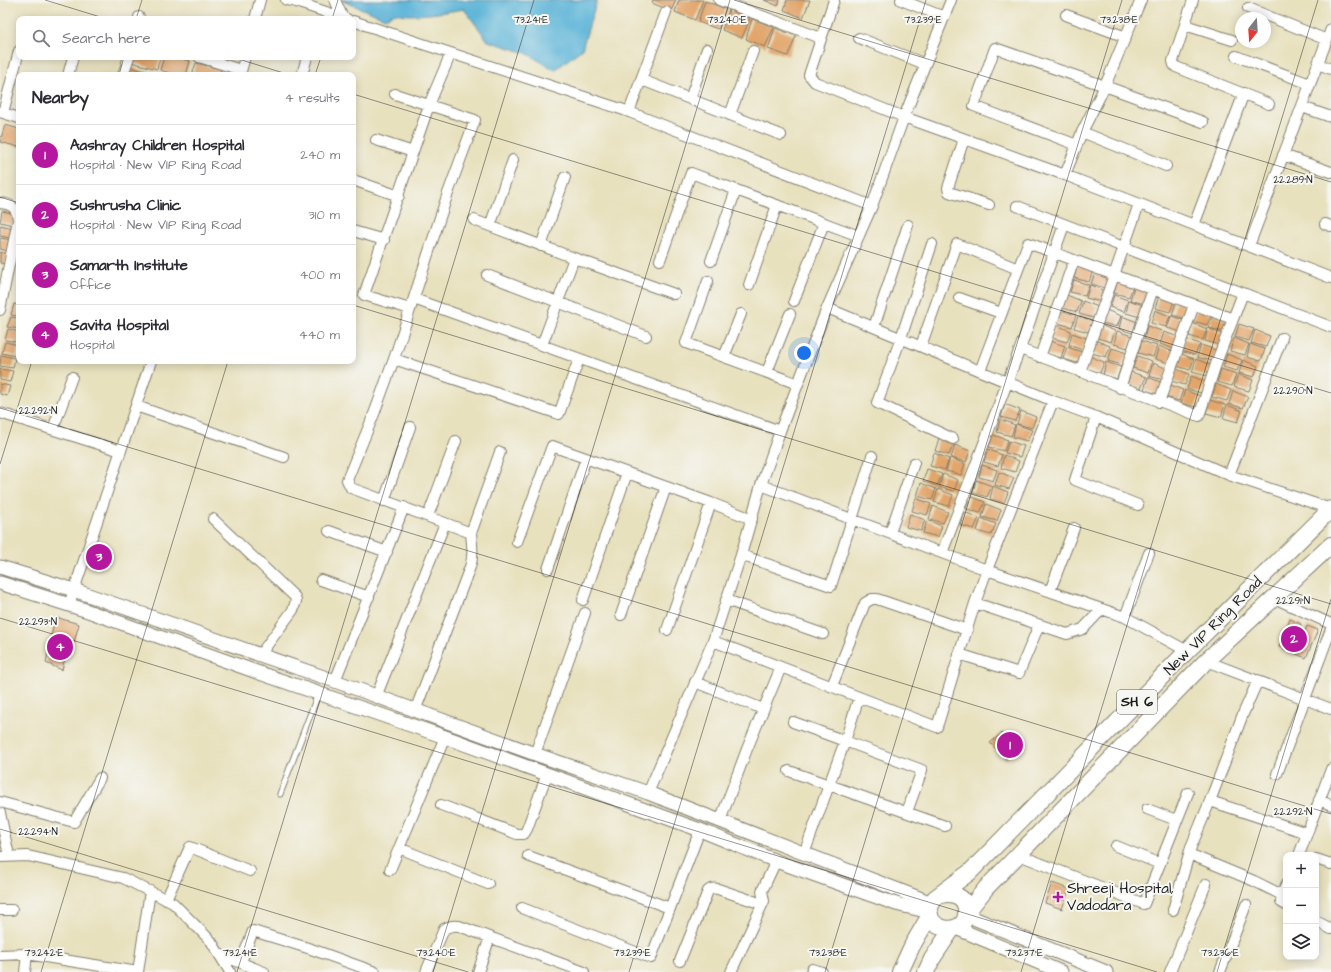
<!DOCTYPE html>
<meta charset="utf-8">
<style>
body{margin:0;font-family:"Architects Daughter",sans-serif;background:#f2f2f3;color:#2b2b33}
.controls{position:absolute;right:12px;bottom:12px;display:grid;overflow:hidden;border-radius:8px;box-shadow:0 2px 10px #0003}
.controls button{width:36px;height:36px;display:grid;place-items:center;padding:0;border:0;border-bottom:1px solid #e1e1e2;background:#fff;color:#2b2b33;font:20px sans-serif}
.compass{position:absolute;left:1235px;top:12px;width:36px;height:36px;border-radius:50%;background:#fff;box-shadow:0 2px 10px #0003;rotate:197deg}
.you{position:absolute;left:804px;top:353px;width:14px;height:14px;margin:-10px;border:3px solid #fff;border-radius:50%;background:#1a73e8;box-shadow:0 0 0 6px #1a73e833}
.badge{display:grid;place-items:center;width:26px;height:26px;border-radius:50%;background:#b5179e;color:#fff;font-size:13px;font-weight:700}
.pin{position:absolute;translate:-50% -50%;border:2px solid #fff;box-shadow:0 1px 4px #0006}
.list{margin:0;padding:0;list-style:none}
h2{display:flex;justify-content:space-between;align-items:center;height:52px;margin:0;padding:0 16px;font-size:17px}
h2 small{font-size:13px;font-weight:400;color:#7c7c81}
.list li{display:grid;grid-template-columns:26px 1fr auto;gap:12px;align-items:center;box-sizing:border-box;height:60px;padding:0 16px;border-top:1px solid #e1e1e2}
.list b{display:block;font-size:15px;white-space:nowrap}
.list p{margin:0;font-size:13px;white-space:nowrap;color:#7c7c81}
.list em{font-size:13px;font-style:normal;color:#7c7c81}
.icon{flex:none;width:22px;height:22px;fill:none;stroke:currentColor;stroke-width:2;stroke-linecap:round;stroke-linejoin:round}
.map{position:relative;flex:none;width:1331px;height:972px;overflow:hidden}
.search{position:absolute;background:#fff;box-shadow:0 2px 10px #0003;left:16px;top:16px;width:340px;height:44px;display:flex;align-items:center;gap:10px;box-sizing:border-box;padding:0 14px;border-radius:8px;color:#7c7c81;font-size:15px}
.panel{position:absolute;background:#fff;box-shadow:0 2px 10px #0003;left:16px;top:72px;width:340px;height:292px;border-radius:8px}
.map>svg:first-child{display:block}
</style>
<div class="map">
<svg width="1331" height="972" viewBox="0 0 1331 972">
<rect width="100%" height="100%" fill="#f6f6f2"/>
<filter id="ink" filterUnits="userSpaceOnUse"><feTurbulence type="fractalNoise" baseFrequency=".025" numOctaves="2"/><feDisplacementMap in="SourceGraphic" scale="8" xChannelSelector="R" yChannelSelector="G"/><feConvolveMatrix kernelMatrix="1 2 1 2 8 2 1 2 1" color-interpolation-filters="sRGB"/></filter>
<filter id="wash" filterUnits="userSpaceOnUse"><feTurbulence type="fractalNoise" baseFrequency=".012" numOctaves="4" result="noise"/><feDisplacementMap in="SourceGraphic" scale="16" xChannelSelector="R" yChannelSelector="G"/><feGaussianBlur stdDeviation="0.9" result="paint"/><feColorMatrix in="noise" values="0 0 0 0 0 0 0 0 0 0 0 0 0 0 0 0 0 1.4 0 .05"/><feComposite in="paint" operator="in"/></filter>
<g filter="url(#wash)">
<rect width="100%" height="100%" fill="#e8e1be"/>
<path fill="#59b2d7" stroke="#3a677a" d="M340,0H597L582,49L555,70L526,53L488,41L464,9C445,12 413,18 395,13L385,18Z"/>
<g id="blocks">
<path fill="#e2a56b" d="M653,0H676L671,11L652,3Z
M679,0H703L695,20L675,12Z
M764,0H780L778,6Z
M787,0H810L803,18L784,10Z
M705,1L726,9L718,29L698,22Z
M729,10L750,18L742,38L722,30Z
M752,19L774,27L765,47L746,39Z
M775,28L796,36L788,56L768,49Z
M133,57H160L157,69L131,62Z
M164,57H176L190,61L186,75H177L160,70Z
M196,63L221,69L220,75H192Z
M130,67L157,75H128Z
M5,125L19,129V147L0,142Z
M2,211L16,214L13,225L0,222Z
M0,225L13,228L10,238L0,236Z
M0,238L11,240L8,251L0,249Z
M0,252L8,254L6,264L0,263Z
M1078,265L1093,270L1089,282L1074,278Z
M1095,272L1110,277L1105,288L1091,284Z
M1074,280L1089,285L1085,296L1070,292Z
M1118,280L1133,286L1129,297L1114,293Z
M1090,285L1105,291L1101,302L1086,298Z
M1134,287L1149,292L1145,304L1130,300Z
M1067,295L1081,301L1077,312L1063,308Z
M1114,295L1128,300L1124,312L1110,307Z
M1159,296L1174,301L1170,312L1155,308Z
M1129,300L1145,306L1140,317L1126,313Z
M1083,301L1098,307L1093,318L1079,314Z
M1176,302L1191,308L1186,319L1172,315Z
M14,304L19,305V316L11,315Z
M1197,308L1212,314L1207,325L1193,321Z
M1061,310L1076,315L1072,327L1057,323Z
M1106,310L1121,316L1117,327L1102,323Z
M1155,310L1170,316L1166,327L1151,323Z
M1213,315L1228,321L1224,332L1209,328Z
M1078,316L1093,321L1088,332L1074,328Z
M1122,316L1137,322L1133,333L1119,329Z
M1171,316L1186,321L1182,332L1167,328Z
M11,317L19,318V329L7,327Z
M1192,323L1207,329L1203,340L1189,336Z
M1239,324L1254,329L1249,341L1235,337Z
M1056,325L1071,331L1067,342L1052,338Z
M1101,325L1115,331L1111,342L1097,338Z
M1147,326L1162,331L1158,343L1144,339Z
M1208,328L1223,334L1219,345L1205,341Z
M8,329L19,332V342L5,340Z
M1255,330L1270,336L1266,347L1251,343Z
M1117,331L1132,336L1128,348L1114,344Z
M1164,332L1179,337L1174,349L1160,344Z
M1072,333L1087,338L1083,350L1069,345Z
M1234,338L1249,344L1245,355L1230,351Z
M1185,339L1200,344L1195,355L1181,351Z
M1095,340L1110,346L1106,357L1092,353Z
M1050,341L1065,346L1061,358L1046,354Z
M1142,341L1157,346L1153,357L1138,353Z
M5,342L19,345L16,356L2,353Z
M1250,344L1265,349L1261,361L1247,357Z
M1201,345L1216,350L1212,361L1197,357Z
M1159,346L1174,352L1169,363L1155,359Z
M1067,347L1082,352L1077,363L1063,359Z
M1112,348L1127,353L1122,365L1108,361Z
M1179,353L1194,359L1190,370L1176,366Z
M1227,354L1242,360L1237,371L1223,367Z
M1,355L15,358L13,368L0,366Z
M1089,356L1104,362L1100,373L1086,369Z
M1137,356L1152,361L1148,373L1133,368Z
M1196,359L1211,365L1207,376L1192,372Z
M1243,360L1258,366L1254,377L1239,373Z
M1106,362L1121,367L1117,379L1103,375Z
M1153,363L1168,369L1164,380L1149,376Z
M1174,368L1189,374L1185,385L1171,381Z
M0,369L13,371L10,382L0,380Z
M1221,369L1236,374L1232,386L1217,382Z
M1131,372L1146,377L1141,388L1127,384Z
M1238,374L1253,380L1249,391L1234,387Z
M1191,376L1206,382L1201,393L1187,389Z
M1148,377L1163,383L1158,394L1144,390Z
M0,384L10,386L7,396L0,394Z
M1168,384L1183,390L1179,401L1165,397Z
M1216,384L1231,390L1227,401L1212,397Z
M1185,390L1200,396L1196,407L1181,403Z
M1233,391L1248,397L1243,408L1229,404Z
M1210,400L1225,405L1221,417L1206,413Z
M1005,404L1020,410L1015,421L1001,417Z
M1227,405L1242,411L1238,422L1223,418Z
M1021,411L1036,417L1032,428L1017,424Z
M1000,419L1015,425L1011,436L997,432Z
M1016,424L1032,430L1027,441L1013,437Z
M993,435L1008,440L1004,451L989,447Z
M939,438L954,444L949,455L935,451Z
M1009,441L1024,446L1020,457L1005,453Z
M955,445L970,451L966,462L951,458Z
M987,449L1002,455L998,466L984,462Z
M934,453L949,459L945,470L930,466Z
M1004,455L1019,461L1015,472L1001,468Z
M950,458L965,464L961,475L946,471Z
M982,465L997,470L993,481L979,477Z
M927,469L942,474L937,486L923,481Z
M999,472L1014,478L1009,489L995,485Z
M943,474L958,480L954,491L939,487Z
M976,480L992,486L987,497L973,493Z
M921,483L936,489L932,500L917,496Z
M993,486L1008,492L1004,503L990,499Z
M938,489L953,495L949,506L934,502Z
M970,496L985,502L980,513L966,509Z
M916,498L931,504L927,515L912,511Z
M986,504L1001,510L997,521L982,517Z
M933,506L948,512L943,523L929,519Z
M964,512L979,518L974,529L960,525Z
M910,514L925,520L921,531L906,527Z
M981,518L996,524L991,535L977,531Z
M927,520L942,526L938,537L923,533Z
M55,617L79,624L74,642L69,641L62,670L46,663Z
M1290,619L1301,624L1296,637L1302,640L1307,626L1318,630L1306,658L1279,647Z
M1002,733L1017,749L1006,759L990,743Z
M1052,883L1069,889L1062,909L1045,903Z"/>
</g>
</g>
<g filter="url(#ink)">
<use href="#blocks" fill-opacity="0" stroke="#827e6d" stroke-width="1"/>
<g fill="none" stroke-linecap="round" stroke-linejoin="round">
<defs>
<path id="service" d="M280,794L318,694"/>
<path id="minor" d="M286,0L293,1L347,19
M335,0L343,18
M719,0L821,38
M834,0L809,75L815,82L904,117L1065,175L1331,278
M901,0L944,17
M1193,0L1173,61L1174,65L1176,67L1269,104
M1248,8L1327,40
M1066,15L1126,37
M139,19V17
M255,19L260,0
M353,21L624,110L872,206
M1185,25L1232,40
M859,38L925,64
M1236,56L1310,84
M199,57L241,70
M1318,64L1331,69
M68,75L73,57
M123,75L129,57
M240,75L245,57
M302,75L307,57
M642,80L781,135
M395,94L475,120L447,196L394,359L559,414L579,359
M690,99L707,49
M1302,107L1331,117
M0,112L19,118
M629,112L666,12
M3,113L19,51
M730,115L753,51
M1082,132L1166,166
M964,139L948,188L949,192L989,205
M376,140L413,152
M1077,145L974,106L995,48L1105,86L1203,122
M1283,155L1331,172
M1065,175L1082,132L1105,86L1141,0
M353,180L399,196
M0,203C12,204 17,208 18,220L0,310
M1017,206L1331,327
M474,220L574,258
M1325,224L1331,226
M1194,225L1244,93
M490,226L513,160
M353,231L384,240
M932,244L901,338L877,403L953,439
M541,246L565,177
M1249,246L1331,29
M660,260L691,173L859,236
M711,261L736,190
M487,275L646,336
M708,281L686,343L798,384
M749,285L777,205
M959,298L1001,313
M414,299L780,431
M794,301L824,223
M827,308L1053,401L1096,417L1229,475L1331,509
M410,309L364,295L429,105L451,53
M874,327L908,225
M542,345L574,258L674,294
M921,346L957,244L1018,269
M1020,349L1064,225
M724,357L741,314
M1040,357L1074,260
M980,371L1028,243L1233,319
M767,372L790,314
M1080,372L1139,204
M1120,388L1153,289
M1159,402L1194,305
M136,406L284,457
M0,413L121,451
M1096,417L1075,480L1138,505
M53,429L72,377
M1229,475L1282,338
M761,485L987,570L1125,617L1187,651
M384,501L410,427
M428,516L456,441
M213,519L295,597L296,601L293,610L259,656
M445,523L471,533L500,452
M329,531L387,552
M890,533L914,463
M517,542L552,446L711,503L752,519
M942,553L1020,349L1199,416L1218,358L1243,293
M741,555L831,586L872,456
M548,569L586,458
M321,580L369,597
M1050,591L1074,528
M1274,598L1331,624
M583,600L627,473
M726,600L823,634
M975,603L1067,634L1083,629L1102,609
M69,605L151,361
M621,615L666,487
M1125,617L1149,553
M667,630L711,503
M713,641L937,727L975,603L987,570L1053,401
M959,654L1019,673L1039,625
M1206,661L1331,709
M335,681L404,507
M695,682L763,709
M832,686L865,603L872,599H877L967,630
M376,697L445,523L351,488L347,480L374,414L394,359
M415,711L470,567C474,555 472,545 471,533
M793,722L845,741L859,697
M535,754L585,613
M789,771L829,785L804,854
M1277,774L1331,629
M648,793L713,641L741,555L761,485L780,431L827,308L872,206L904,117L951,0
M1319,800L1331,805
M1210,801L1307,833
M0,802L74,822L100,778
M441,805L517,834H524L527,829L547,774
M1147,809L1176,820
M907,812L922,770L845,741L829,785L945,826
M0,813L9,856
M720,821L747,749L781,667
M1116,846L1160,864
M399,848L488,884
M1189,854L1254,881L1282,895
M1019,855L1144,904L1188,793
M1299,855L1331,769
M528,856L670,908
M0,857L28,856L123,878L173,903L211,941L230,972
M1316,859L1331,864
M390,870L445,737
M1286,885L1282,895L1281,902L1286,905
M166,900L190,847L250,871
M522,908L651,958L700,830
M0,910H12
M1173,910L1191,847L1210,801L1243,714L1258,680
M1316,921L1331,929
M219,954L264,972
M0,955L27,954L138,972
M680,961L708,891C711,888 714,888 718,889L762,904
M241,962L253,931L311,949L375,972
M25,972L27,954
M138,972L150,891
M426,972L444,929C449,926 453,925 459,926L584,972
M478,972L490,937
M731,972L764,901L762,891L776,861
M811,972L812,969L822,972
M1170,972L1206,884
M1220,972L1246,905"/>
<path id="tertiary" d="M0,567L74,590L335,681L535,754L648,793L932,903
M0,583L85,610L251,670L445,737L700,830L776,861L896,904L930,912
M966,915L1106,972
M956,928L1061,972"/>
<path id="primary" d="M941,895C952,892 965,896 966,909C970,942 912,930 935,898L970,872L1187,651L1331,509
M967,912L986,888L1206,661L1331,545
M900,972L912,946L930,915
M926,972L932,959L952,929"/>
</defs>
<use href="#service" stroke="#827e6d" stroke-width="7"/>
<use href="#minor" stroke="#827e6d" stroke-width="12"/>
<use href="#tertiary" stroke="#827e6d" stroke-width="15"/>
<use href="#primary" stroke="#827e6d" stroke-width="18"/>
<use href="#service" stroke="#fff" stroke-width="5"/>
<use href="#minor" stroke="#fff" stroke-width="10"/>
<use href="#tertiary" stroke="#fff" stroke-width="13"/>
<use href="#primary" stroke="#fff" stroke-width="16"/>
</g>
</g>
<path fill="none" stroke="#1c1c1c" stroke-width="1" stroke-opacity="0.45" d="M45,0L107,19M734,0L1331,182M136,19L142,0M332,19L338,0M232,57L290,75M119,75L124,57M315,75L321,57M353,94L1331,393M0,197L19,203M353,305L1331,604M0,408L1331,814M0,464L32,361M0,618L1157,972M0,829L468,972M41,972L228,361M237,972L534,0M433,972L730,0M629,972L926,0M825,972L1122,0M1021,972L1318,0M1217,972L1331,599"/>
<path fill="#b5179e" stroke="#f6f6f2" stroke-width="1.5" d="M1056 891h4v4h4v4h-4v4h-4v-4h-4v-4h4z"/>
<g text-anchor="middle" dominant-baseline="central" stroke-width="4" stroke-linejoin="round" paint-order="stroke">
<rect fill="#f6f6f2" stroke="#5d5d5c" stroke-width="1" x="1117" y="690" width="40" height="24" rx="3"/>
<g font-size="14" font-weight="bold" fill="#1c1c1c">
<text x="1137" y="702">SH 6</text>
</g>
<g font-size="15" fill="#1c1c1c" stroke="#f6f6f2">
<text transform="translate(1213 626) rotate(-45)">New VIP Ring Road</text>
</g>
<g font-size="15" fill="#1c1c1c" stroke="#f6f6f2" text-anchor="start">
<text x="1067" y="888">Shreeji Hospital,<tspan x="1067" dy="17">Vadodara</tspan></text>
</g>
</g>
<g font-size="10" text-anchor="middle" fill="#1c1c1c" stroke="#f6f6f2" stroke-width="4" stroke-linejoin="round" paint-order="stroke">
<text x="531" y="23">73.241°E</text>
<text x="727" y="23">73.240°E</text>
<text x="923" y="23">73.239°E</text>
<text x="1119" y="23">73.238°E</text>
<text x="1293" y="183">22.289°N</text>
<text x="1293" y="394">22.290°N</text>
<text x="38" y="414">22.292°N</text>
<text x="1293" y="604">22.291°N</text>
<text x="38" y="625">22.293°N</text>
<text x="1293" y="815">22.292°N</text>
<text x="38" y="835">22.294°N</text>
<text x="44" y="956">73.242°E</text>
<text x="240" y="956">73.241°E</text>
<text x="436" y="956">73.240°E</text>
<text x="632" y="956">73.239°E</text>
<text x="828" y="956">73.238°E</text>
<text x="1024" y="956">73.237°E</text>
<text x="1220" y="956">73.236°E</text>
</g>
</svg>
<div class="controls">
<button>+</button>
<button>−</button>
<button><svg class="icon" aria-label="layers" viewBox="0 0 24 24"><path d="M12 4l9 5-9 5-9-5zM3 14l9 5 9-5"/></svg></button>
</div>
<svg class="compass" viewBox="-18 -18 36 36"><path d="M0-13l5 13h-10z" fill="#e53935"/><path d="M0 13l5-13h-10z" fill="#7c7c81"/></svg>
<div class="you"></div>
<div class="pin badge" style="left:1010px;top:745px">1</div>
<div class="pin badge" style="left:1294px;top:639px">2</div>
<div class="pin badge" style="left:99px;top:557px">3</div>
<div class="pin badge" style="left:60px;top:647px">4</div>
<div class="search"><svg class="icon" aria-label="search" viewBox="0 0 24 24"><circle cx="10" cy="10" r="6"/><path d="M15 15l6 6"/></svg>Search here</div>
<section class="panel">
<h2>Nearby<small>4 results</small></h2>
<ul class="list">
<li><span class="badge">1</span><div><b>Aashray Children Hospital</b><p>Hospital · New VIP Ring Road</p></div><em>240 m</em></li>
<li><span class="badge">2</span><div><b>Sushrusha Clinic</b><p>Hospital · New VIP Ring Road</p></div><em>310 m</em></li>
<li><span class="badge">3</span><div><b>Samarth Institute</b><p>Office</p></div><em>400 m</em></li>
<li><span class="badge">4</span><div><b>Savita Hospital</b><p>Hospital</p></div><em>440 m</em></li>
</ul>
</section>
</div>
